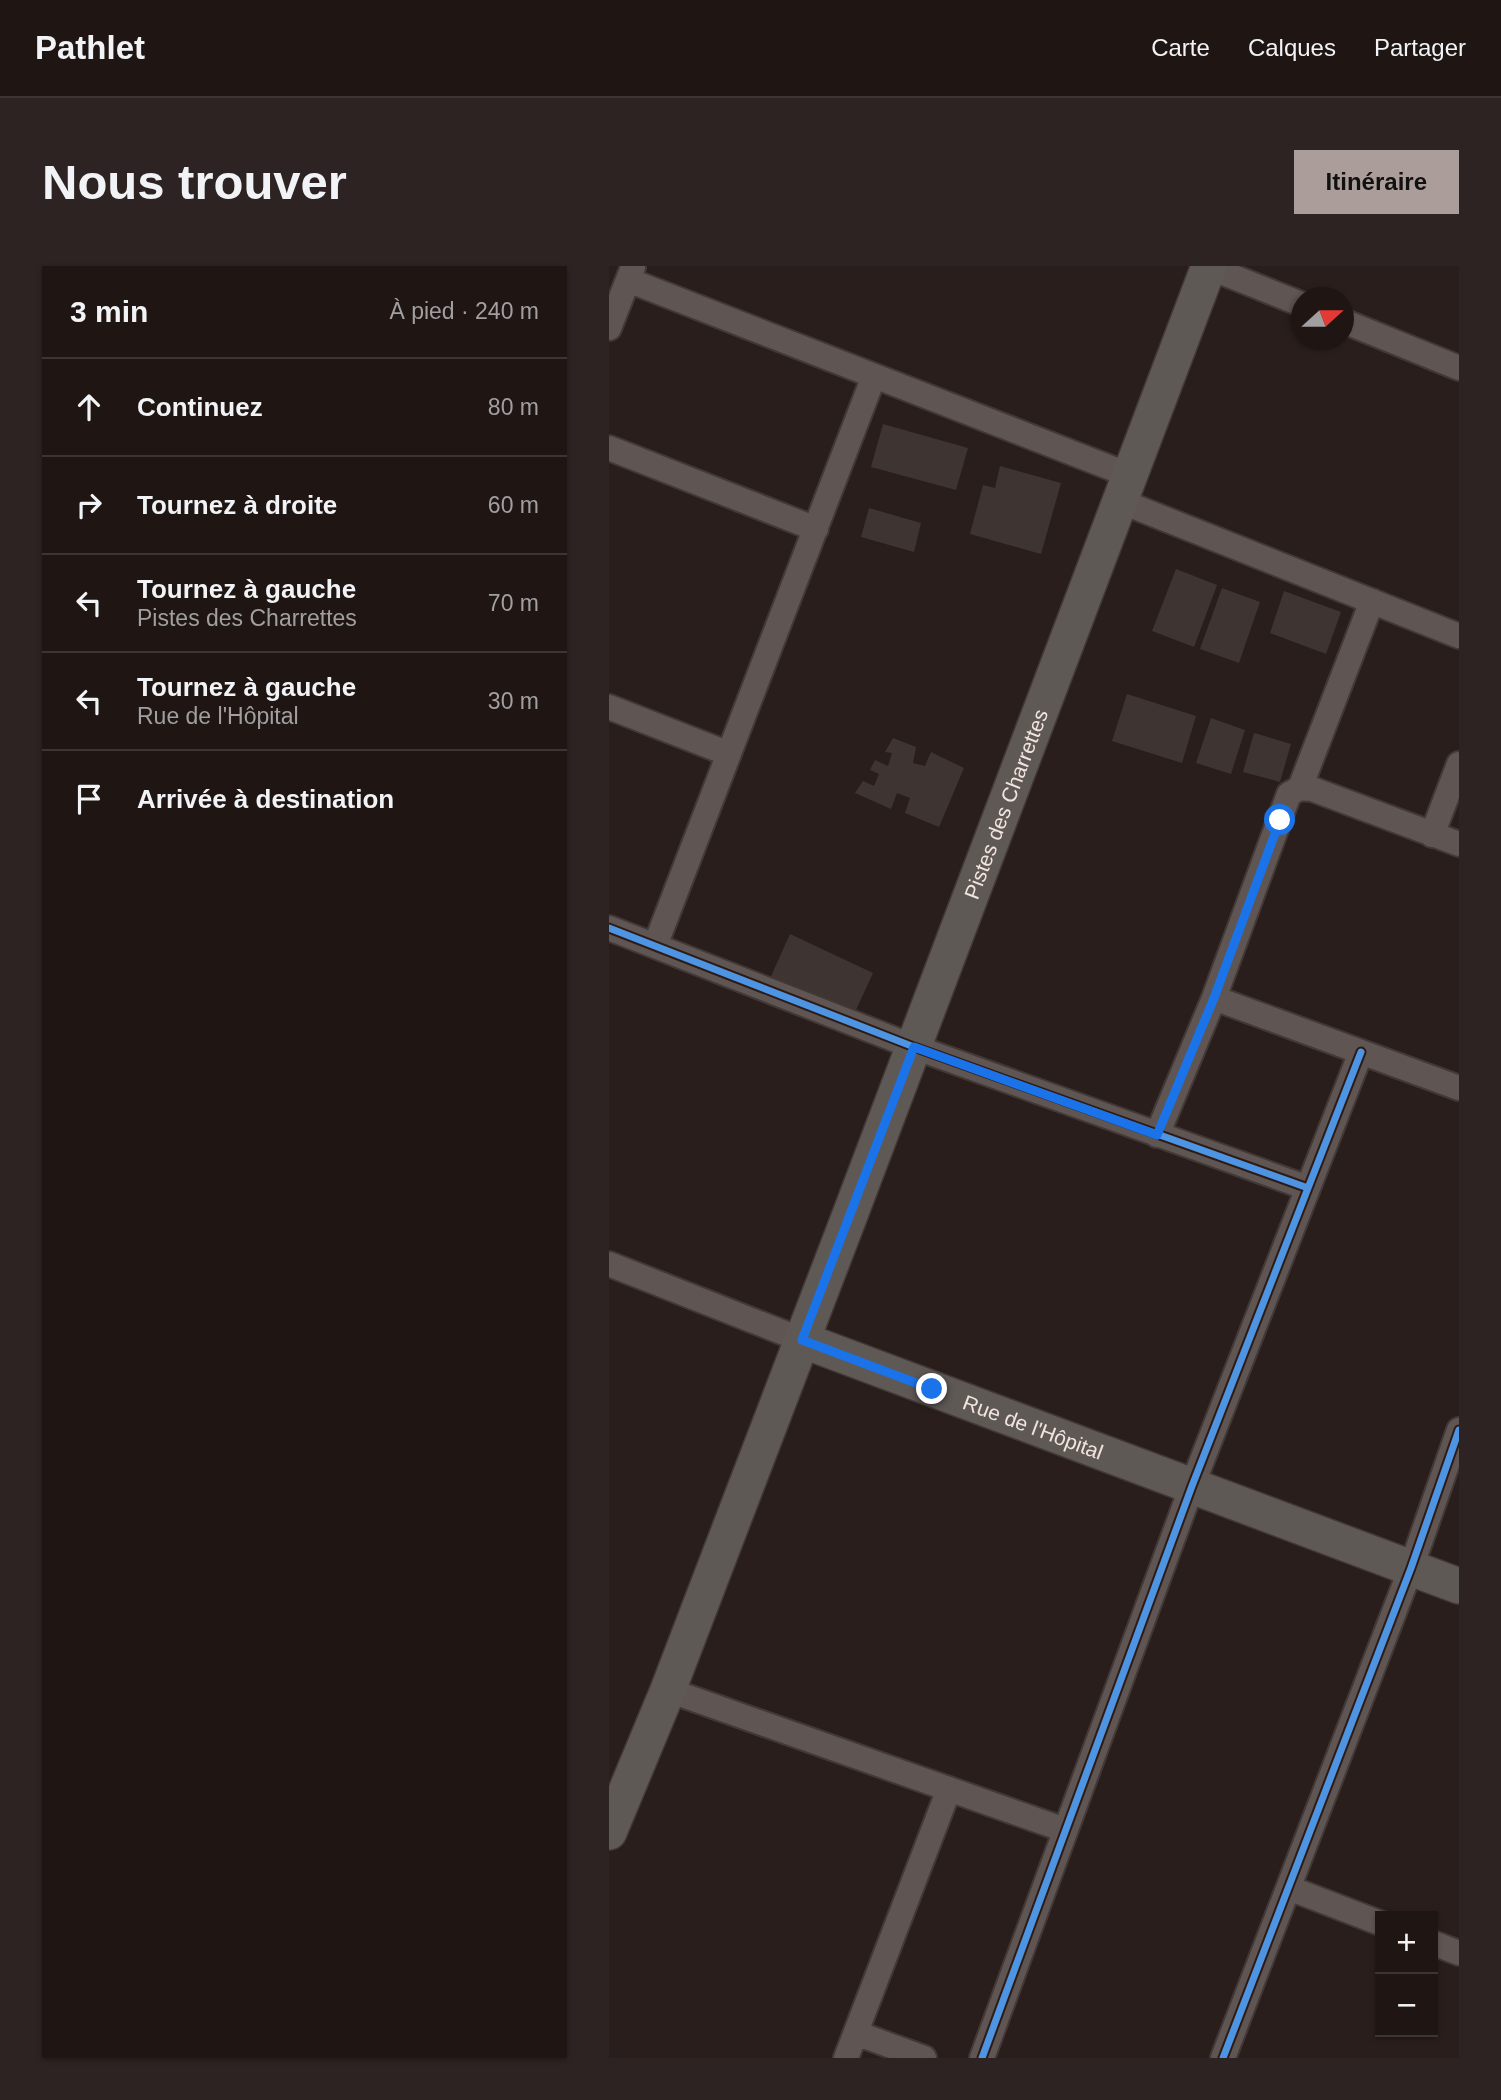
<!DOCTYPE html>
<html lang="fr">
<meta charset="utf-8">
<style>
body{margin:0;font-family:Helvetica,sans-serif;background:#2c2322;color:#f1f3f6}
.controls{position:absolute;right:21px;bottom:21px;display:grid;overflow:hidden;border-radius:0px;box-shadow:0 2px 5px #0004}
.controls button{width:63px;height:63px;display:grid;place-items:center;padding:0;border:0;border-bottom:2px solid #3c3534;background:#1f1614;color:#f1f3f6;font:35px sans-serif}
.compass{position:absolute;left:682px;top:21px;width:63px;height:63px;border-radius:50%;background:#1f1614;box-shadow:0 2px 5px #0004;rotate:69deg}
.stop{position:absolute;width:21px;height:21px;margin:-16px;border:5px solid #1a73e8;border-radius:50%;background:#fff}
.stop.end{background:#1a73e8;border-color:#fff;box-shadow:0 2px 7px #0008}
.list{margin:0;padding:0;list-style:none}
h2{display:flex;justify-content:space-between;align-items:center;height:91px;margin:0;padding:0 28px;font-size:30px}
h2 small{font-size:23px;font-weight:400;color:#a19fa0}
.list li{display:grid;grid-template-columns:46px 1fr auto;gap:21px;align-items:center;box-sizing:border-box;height:98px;padding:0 28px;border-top:2px solid #3c3534}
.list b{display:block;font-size:26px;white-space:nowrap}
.list p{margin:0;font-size:23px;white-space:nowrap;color:#a19fa0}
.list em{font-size:23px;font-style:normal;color:#a19fa0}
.icon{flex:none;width:38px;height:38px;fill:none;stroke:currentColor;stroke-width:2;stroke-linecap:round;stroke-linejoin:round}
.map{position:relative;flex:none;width:850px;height:1792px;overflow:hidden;border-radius:0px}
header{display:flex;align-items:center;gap:42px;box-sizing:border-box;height:98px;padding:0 35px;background:#1f1614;border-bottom:2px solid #3c3534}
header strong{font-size:33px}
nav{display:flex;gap:38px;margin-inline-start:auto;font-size:24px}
.intro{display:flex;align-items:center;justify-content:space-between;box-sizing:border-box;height:168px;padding:0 42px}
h1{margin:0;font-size:49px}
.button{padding:18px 32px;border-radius:0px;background:#ab9e9a;color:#111;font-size:24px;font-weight:700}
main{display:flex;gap:42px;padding:0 42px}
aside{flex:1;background:#1f1614;border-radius:0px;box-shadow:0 2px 5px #0004}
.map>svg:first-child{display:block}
</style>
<header>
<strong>Pathlet</strong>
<nav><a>Carte</a><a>Calques</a><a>Partager</a></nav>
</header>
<div class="intro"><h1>Nous trouver</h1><a class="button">Itinéraire</a></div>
<main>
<aside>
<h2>3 min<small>À pied · 240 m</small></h2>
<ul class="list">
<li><svg class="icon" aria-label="ahead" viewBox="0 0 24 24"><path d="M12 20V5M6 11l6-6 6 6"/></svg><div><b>Continuez</b></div><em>80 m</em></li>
<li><svg class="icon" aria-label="right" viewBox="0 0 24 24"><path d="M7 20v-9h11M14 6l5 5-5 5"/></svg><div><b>Tournez à droite</b></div><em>60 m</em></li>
<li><svg class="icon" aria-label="left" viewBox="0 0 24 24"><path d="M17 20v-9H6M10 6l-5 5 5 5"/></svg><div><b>Tournez à gauche</b><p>Pistes des Charrettes</p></div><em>70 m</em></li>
<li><svg class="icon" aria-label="left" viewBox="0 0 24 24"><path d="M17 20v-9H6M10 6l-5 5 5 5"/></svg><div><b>Tournez à gauche</b><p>Rue de l'Hôpital</p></div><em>30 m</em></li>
<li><svg class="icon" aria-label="arrive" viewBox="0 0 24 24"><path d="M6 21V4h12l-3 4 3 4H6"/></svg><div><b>Arrivée à destination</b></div></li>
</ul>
</aside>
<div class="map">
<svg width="850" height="1792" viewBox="0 0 850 1792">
<rect width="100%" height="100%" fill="#291e1b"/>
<path fill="#3e3532" d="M274,158L359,182L347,224L262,201Z
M391,200L452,217L432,288L361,268L374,219L386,222Z
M260,242L312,257L305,286L252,271Z
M567,303L608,319L585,381L543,365Z
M613,322L651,336L630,397L591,383Z
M675,325L732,346L717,388L661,367Z
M518,428L587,450L573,497L503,475Z
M602,452L636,464L622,508L587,497Z
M645,467L682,478L671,516L634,506Z
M284,472L307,481L304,497L316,500L322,486L355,502L330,561L296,547L301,532L288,527L282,543L246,527L254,515L265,520L270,508L261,504L266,494L279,500L283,487L276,486Z
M181,668L264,707L247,744H225L159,717Z"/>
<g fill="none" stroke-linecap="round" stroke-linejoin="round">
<defs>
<path id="street" d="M597,0L692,38
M19,14L520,209
M734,55L850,102
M0,62L24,1
M0,182L207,263
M511,235L850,370
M0,441L120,488
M691,522L763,335
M823,569L850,498
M0,662L305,781L699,922
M46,680L265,110
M605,732L850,822
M548,869L605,732L680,528L691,522L703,523L850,578
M0,998L193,1074
M59,1424L456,1564
M680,1622L771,1657
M824,1677L850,1687
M247,1767L315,1792
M237,1792L340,1523
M373,1792L583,1220L752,786
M614,1792L802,1302L850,1164"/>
<g id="secondary">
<path id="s1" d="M193,1074L850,1320"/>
<path id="s2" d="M0,1566L59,1424L239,954L600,0"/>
</g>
</defs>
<use href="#street" stroke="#423836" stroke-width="28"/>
<use href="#secondary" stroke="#423836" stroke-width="38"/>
<use href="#street" stroke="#5f5653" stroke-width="24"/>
<use href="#secondary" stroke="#5f5956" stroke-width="35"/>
<defs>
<path id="cycleway" d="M0,662L305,781L699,922
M373,1792L583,1220L752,786
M614,1792L802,1302L850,1164"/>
</defs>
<use href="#cycleway" stroke="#2f1b15" stroke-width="11"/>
<use href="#cycleway" stroke="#4d94e3" stroke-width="7"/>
</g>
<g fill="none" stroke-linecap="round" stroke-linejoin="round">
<path stroke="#1a73e8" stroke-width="9" d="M323,1123L193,1074L305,781L548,869L605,732L671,554"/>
</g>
<g text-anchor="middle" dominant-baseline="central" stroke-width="5" stroke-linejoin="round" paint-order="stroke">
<g font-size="21" fill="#f1e3de" stroke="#2f1b15">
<text stroke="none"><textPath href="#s2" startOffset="1102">Pistes des Charrettes</textPath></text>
<text stroke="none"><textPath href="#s1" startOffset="247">Rue de l'Hôpital</textPath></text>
</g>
</g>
</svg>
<div class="controls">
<button>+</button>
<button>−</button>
</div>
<svg class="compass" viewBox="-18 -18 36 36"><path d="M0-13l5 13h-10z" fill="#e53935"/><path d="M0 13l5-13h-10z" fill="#a19fa0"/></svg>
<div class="stop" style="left:671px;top:554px"></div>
<div class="stop end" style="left:323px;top:1123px"></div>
</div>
</main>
